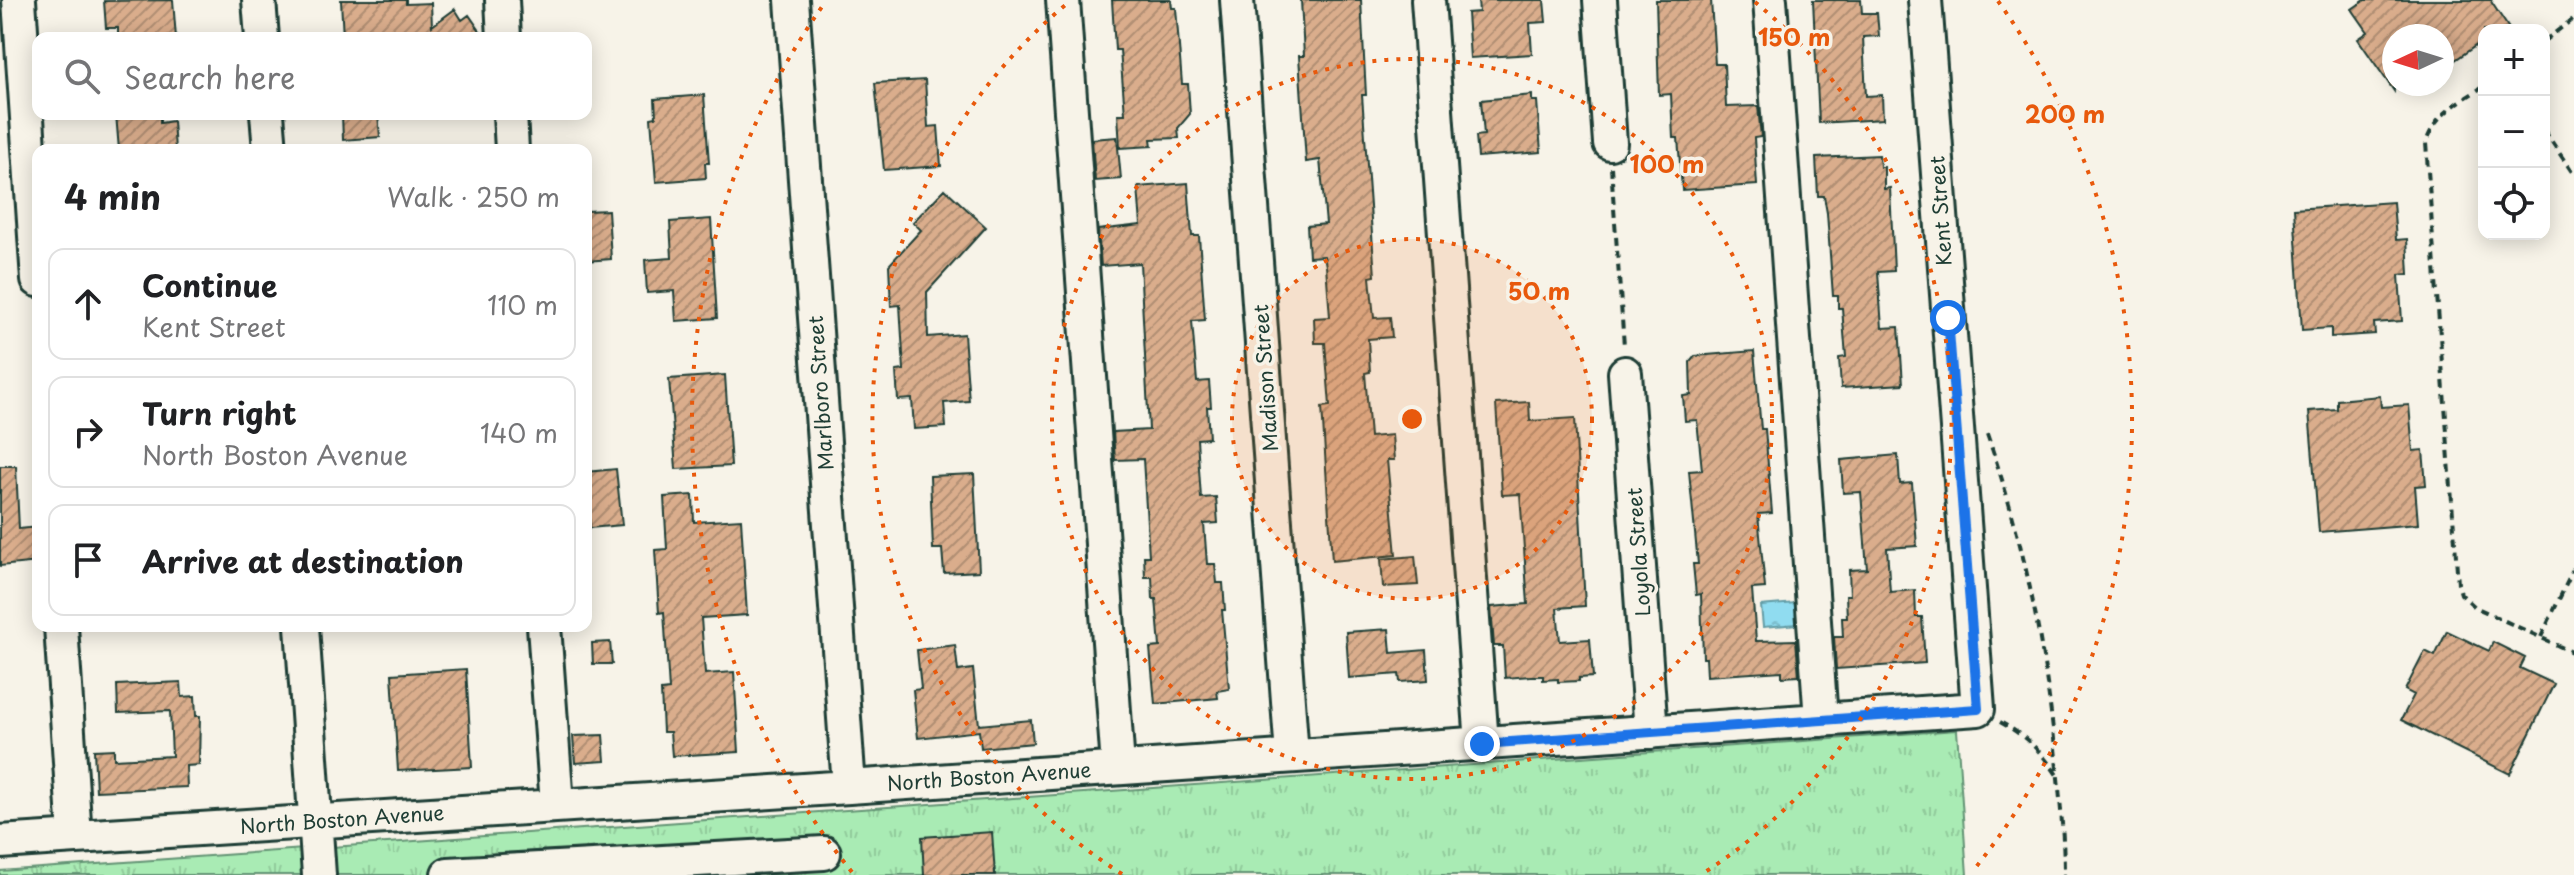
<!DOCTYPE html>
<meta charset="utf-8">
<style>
body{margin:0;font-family:"Playpen Sans",sans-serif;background:#f2f2f2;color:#202124}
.controls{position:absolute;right:24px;top:24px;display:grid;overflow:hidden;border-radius:16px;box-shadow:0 4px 20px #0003}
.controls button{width:72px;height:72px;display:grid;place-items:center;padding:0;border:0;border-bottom:2px solid #e0e0e0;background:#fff;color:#202124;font:40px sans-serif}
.compass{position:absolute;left:2382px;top:24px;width:72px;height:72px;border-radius:50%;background:#fff;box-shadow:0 4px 20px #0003;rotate:266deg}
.stop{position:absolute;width:24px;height:24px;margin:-18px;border:6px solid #1a73e8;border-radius:50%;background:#fff}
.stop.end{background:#1a73e8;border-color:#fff;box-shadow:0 2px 8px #0008}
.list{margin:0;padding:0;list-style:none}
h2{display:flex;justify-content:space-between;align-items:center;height:104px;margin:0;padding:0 32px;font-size:34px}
h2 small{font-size:26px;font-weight:400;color:#757577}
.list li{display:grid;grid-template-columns:52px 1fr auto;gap:24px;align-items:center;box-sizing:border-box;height:112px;margin:0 16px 16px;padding:0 16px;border:2px solid #e0e0e0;border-radius:16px}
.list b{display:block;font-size:30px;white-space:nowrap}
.list p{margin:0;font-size:26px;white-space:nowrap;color:#757577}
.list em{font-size:26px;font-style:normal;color:#757577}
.icon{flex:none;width:44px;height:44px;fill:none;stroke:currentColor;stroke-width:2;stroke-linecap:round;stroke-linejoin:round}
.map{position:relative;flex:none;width:2574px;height:875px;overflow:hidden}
.search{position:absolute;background:#fff;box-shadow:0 4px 20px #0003;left:32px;top:32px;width:560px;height:88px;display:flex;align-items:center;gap:20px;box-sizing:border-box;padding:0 28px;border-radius:16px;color:#757577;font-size:30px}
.panel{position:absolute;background:#fff;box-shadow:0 4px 20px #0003;left:32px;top:144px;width:560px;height:488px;border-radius:16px}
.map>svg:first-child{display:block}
</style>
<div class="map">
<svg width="2574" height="875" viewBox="0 0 2574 875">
<defs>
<pattern id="grass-tufts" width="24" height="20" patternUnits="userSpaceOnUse" patternTransform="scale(2)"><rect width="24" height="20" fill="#a9ebb4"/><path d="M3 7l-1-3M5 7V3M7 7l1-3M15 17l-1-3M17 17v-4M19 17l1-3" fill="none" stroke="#91ca9b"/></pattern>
<pattern id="water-ripples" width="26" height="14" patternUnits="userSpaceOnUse" patternTransform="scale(2)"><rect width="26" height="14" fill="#90dcf0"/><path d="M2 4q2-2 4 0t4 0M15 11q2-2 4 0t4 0" fill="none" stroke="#7cbece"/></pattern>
<pattern id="building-hatch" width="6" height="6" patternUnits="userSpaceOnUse" patternTransform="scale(2)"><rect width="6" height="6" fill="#daad8c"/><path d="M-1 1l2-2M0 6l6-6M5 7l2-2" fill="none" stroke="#b08e73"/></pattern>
</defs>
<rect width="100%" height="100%" fill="#f7f3e8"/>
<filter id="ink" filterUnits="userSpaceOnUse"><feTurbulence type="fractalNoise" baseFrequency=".0125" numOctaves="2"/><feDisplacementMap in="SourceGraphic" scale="16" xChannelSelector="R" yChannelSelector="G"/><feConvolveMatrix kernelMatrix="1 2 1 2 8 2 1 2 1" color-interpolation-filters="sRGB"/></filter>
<g filter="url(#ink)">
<path fill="url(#grass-tufts)" stroke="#649474" stroke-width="2" d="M1957,730L1967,875H0V871Z"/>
<path fill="url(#water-ripples)" stroke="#639ca5" stroke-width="2" d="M1796,603L1798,624L1763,627L1761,606Z"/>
<path fill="url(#building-hatch)" stroke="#1f3d34" stroke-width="2" d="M173,0L176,38H118V28H106L104,1Z
M341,0H406V4L431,3L432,26L455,9L462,20L469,15L485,38H343Z
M1112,0H1171L1172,8H1176L1182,84H1188L1190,114L1178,128L1179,138L1151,139L1152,146L1120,148L1118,114H1125L1120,50H1115Z
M1301,0H1361L1366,95H1362L1375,276L1370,277L1374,318L1390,317L1392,337L1368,339L1370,372L1365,373L1370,437L1392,435L1394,460H1387L1396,555L1332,561L1322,407L1330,406L1325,343H1315L1314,318L1330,317L1326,266L1324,256L1309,257L1307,226L1326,224L1320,160L1306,162L1299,56H1304Z
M1478,0H1544L1546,22L1530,23L1532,54L1470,58L1467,13L1479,12Z
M1656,0H1711L1715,64H1724L1726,107L1758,106L1761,137L1754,138L1757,185L1682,190L1678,138H1673L1671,94L1659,95Z
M1813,0H1861L1862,13H1877L1879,36L1863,37L1866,96L1882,95L1883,119L1819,123Z
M2365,0H2490L2510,30H2484V40L2442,69V36H2394V91L2358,39L2368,32L2352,9Z
M925,80L928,127L938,126L941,166L884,170L875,83Z
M704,95L709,163H705L706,178L656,182L651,118L656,117L655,99Z
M1532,95V101H1537L1541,152L1478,157L1476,136L1484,135L1481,100Z
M116,114H160V123L173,121L175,150H119Z
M342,114H378L380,137L343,140Z
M1117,137L1121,179L1095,181L1092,139Z
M1879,155L1880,167H1884V189L1890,188L1894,271L1878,272L1882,328L1899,327L1903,384L1841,388L1839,358L1846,357L1842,308H1838V296H1833L1827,213L1824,196H1818L1816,158Z
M1188,183L1192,236H1199L1205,320L1192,321L1197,382L1209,381L1211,407H1207L1209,438L1197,439L1201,498L1216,497L1218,523L1204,524L1207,564H1215L1217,583H1223L1225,610H1222L1229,689L1217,691L1218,698L1155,704L1150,648L1160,647L1156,599H1153L1152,577H1145L1144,556H1149L1143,459L1115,460L1113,432L1149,430L1140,263L1101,266L1098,230L1141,225L1138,187Z
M945,189L986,227L927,292L928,337L964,334L969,401L944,403L946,427L914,429L912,399L898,400L896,371L904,370L900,305L891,306L889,265L921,230L913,222Z
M2393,202L2396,240L2407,239L2409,274L2399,275L2402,321L2374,323L2375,334L2331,337V328L2302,330L2294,209Z
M608,210L611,259L586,261V211Z
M711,219L717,318L676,321L674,291L647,293L645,260L672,258L670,222Z
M1754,351L1761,429H1765L1772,513L1758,514L1765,588L1752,589L1756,641L1796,640L1799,676L1782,677V671L1707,676L1706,658H1703L1701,594L1696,595L1693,564H1698L1689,471L1702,470L1697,420L1685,421L1683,396L1691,395L1690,362L1695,356Z
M725,375L731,466L676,469L669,379Z
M2380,396L2381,407L2409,405L2413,451L2423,450L2426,485L2415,486L2418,524L2319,532L2309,411L2337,409V400Z
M1529,402L1530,421L1575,418L1585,606L1557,608L1560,641L1590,639L1593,677L1579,678V681L1558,682V679L1543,680V676H1531L1505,678L1503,646H1494L1491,607L1528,604L1520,494L1502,495L1496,404Z
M1898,455L1900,484L1912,483L1917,546L1887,548L1890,592L1915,590L1916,617H1922L1925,663L1836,669L1834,637H1843L1842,618H1847L1846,595H1850L1849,570L1867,569L1861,492L1843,493L1841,460Z
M0,466H16L19,529L38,527V562L0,566Z
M616,469L622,525L590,528L586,472Z
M974,474L979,571L944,573L942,549H933L930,476Z
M693,495L694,522L741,519L747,615L701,618L705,674L734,672L739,752L672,756L670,732H663L661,691L669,690L664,612L659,613L655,550L667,549L664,497Z
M1415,556L1418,585L1383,587L1381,559Z
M1389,629L1391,653L1426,650L1428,680L1400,682L1399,674L1349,678L1346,632Z
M2447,631L2489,651L2493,642L2525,658L2520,668L2554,684L2510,774L2401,720L2414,695L2405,690L2425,651L2435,656Z
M610,642L612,664H593L592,643Z
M955,645L958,671L973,669L979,725L1031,720L1033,743L981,748L979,731L918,738L913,690L921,689L917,650Z
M466,669L472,767L398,771L392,674Z
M181,682L182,697L195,696L196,716H200L199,765L186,766L187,787L96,791L94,750L114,749V759L172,756L170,711L118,713L117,685Z
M603,735L605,761L575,763L573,736Z
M992,832L995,875H924L922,837Z"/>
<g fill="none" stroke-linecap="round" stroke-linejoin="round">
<defs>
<path id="minor" d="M19,0L38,280
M259,0L262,38
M502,0L504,38
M792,0L849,787
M1063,0L1118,767
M1237,0L1292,756
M1428,0L1482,744
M1600,0L1610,143
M1770,0L1821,720
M267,114L270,150
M510,114L512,150
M1625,373L1651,732
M61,626L75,837
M302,626L319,875
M544,626L557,805
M0,842L849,787L1978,709L1925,0
M448,874L824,853"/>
</defs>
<use href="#minor" stroke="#1f3d34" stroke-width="38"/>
<path stroke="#1f3d34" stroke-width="4" stroke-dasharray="8 6" stroke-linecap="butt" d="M2544,41L2573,19
M2484,86C2460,102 2435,113 2426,143L2458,584L2461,594L2475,607L2574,653
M2544,130L2574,175
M1611,167L1624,346
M1987,434C2024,540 2045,647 2056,758C2060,798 2064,836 2064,875
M2541,637L2574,568
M2000,722C2026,736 2041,751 2057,775"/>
<use href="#minor" stroke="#f7f3e8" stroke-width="32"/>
</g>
</g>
<g fill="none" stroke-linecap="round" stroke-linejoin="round" filter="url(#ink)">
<path stroke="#1a73e8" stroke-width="10" d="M1482,744L1978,709L1948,318"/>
</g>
<circle cx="1412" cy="419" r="180" fill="#e8590c" fill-opacity=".12"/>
<g fill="none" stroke="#e8590c" stroke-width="4" stroke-dasharray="4 8">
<circle cx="1412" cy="419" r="180"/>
<circle cx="1412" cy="419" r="360"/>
<path d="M1122 874A540 540 0 0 1 1069 2M1755 2A540 540 0 0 1 1702 874"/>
<path d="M852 872A720 720 0 0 1 826 1M1998 1A720 720 0 0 1 1972 872"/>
</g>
<g text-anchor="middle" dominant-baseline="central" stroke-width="7" stroke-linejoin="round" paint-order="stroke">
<g font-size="20" fill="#1f3d34" stroke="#f7f3e8">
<text transform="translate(1940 211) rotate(-94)">Kent Street</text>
<text transform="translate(1265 378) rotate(-94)">Madison Street</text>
<text transform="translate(820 393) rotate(-94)">Marlboro Street</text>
<text transform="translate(1638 552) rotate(-94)">Loyola Street</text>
<text transform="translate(989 776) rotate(-4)">North Boston Avenue</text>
<text transform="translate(342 819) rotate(-4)">North Boston Avenue</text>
</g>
</g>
<circle cx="1412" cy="419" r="12" fill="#e8590c" stroke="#f7f3e8" stroke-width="4"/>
<g font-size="24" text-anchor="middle" font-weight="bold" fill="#e8590c" stroke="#f7f3e8" stroke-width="7" stroke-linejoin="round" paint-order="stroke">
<text x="1794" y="46">150 m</text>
<text x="2065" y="123">200 m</text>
<text x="1667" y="173">100 m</text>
<text x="1539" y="300">50 m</text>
</g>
</svg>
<div class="controls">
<button>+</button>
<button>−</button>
<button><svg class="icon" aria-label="locate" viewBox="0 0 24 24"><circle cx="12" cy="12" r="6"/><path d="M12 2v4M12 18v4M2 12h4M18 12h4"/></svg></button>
</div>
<svg class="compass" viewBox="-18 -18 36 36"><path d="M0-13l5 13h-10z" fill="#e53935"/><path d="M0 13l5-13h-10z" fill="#757577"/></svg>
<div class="stop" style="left:1948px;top:318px"></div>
<div class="stop end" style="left:1482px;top:744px"></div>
<div class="search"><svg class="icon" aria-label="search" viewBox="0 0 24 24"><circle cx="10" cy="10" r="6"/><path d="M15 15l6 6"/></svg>Search here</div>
<section class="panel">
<h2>4 min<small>Walk · 250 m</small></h2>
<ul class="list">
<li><svg class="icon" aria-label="ahead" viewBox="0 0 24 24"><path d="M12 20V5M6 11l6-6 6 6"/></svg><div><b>Continue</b><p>Kent Street</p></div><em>110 m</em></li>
<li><svg class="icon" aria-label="right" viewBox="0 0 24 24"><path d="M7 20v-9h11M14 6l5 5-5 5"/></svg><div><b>Turn right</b><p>North Boston Avenue</p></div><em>140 m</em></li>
<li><svg class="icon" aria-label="arrive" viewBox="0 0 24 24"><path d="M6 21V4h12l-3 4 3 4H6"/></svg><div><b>Arrive at destination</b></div></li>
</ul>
</section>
</div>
